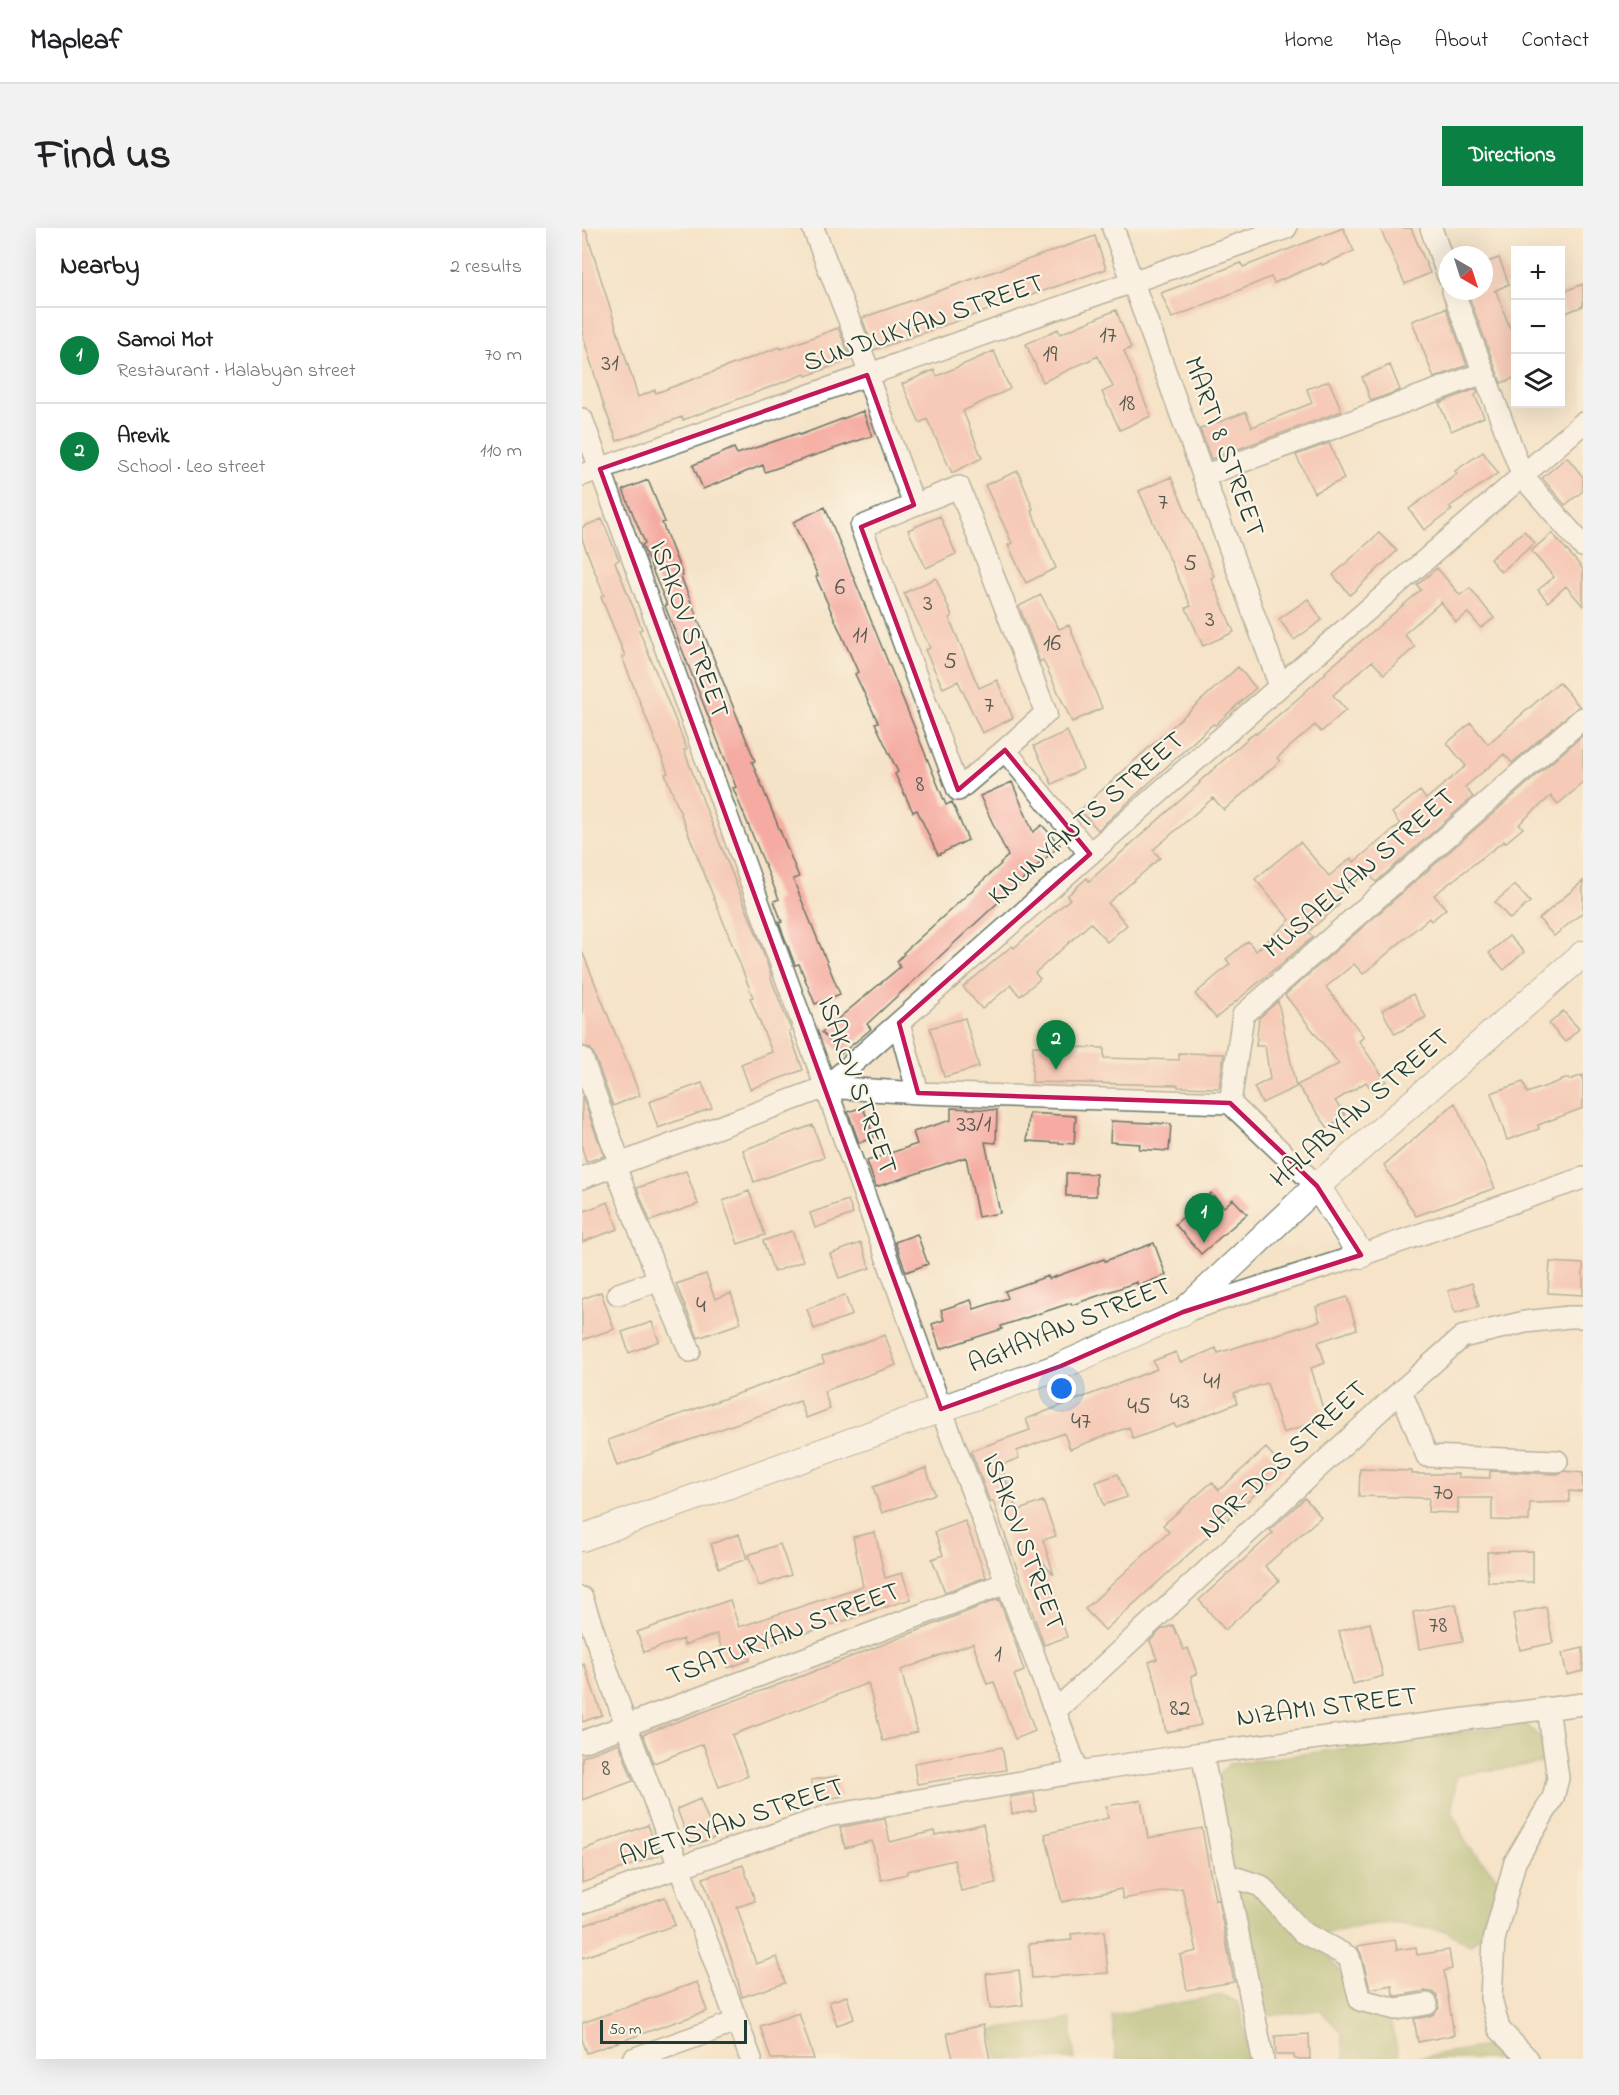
<!DOCTYPE html>
<meta charset="utf-8">
<style>
body{margin:0;font-family:"Indie Flower",sans-serif;background:#f2f2f2;color:#202124}
.controls{position:absolute;right:18px;top:18px;display:grid;overflow:hidden;border-radius:0px;box-shadow:0 6px 24px #0002}
.controls button{width:54px;height:54px;display:grid;place-items:center;padding:0;border:0;border-bottom:2px solid #e0e0e0;background:#fff;color:#202124;font:30px sans-serif}
.compass{position:absolute;left:857px;top:18px;width:54px;height:54px;border-radius:50%;background:#fff;box-shadow:0 6px 24px #0002;rotate:141deg}
.scale{position:absolute;left:18px;bottom:15px;width:147px;box-sizing:border-box;padding-left:6px;border:3px solid #1f3d34;border-top:0;font-size:16px;line-height:21px;white-space:nowrap;color:#1f3d34;-webkit-text-stroke:4px #fcf5e5;paint-order:stroke}
.you{position:absolute;left:480px;top:1161px;width:21px;height:21px;margin:-15px;border:4px solid #fff;border-radius:50%;background:#1a73e8;box-shadow:0 0 0 9px #1a73e833}
.badge{display:grid;place-items:center;width:39px;height:39px;border-radius:50%;background:#0b8043;color:#fff;font-size:20px;font-weight:700}
.pin{position:absolute;translate:-50% -50px;filter:drop-shadow(0 2px 3px #0008)}
.pin::after{content:'';position:absolute;top:32px;width:21px;height:18px;background:inherit;clip-path:polygon(0 0,100% 0,50% 100%)}
.list{margin:0;padding:0;list-style:none}
h2{display:flex;justify-content:space-between;align-items:center;height:78px;margin:0;padding:0 24px;font-size:26px}
h2 small{font-size:20px;font-weight:400;color:#757577}
.list li{display:grid;grid-template-columns:39px 1fr auto;gap:18px;align-items:center;box-sizing:border-box;height:96px;padding:0 24px;border-top:2px solid #e0e0e0}
.list b{display:block;font-size:22px;white-space:nowrap}
.list p{margin:0;font-size:20px;white-space:nowrap;color:#757577}
.list em{font-size:20px;font-style:normal;color:#757577}
.icon{flex:none;width:33px;height:33px;fill:none;stroke:currentColor;stroke-width:2;stroke-linecap:round;stroke-linejoin:round}
.map{position:relative;flex:none;width:1001px;height:1831px;overflow:hidden;border-radius:0px}
header{display:flex;align-items:center;gap:36px;box-sizing:border-box;height:84px;padding:0 30px;background:#fff;border-bottom:2px solid #e0e0e0}
header strong{font-size:28px}
nav{display:flex;gap:33px;margin-inline-start:auto;font-size:21px}
.intro{display:flex;align-items:center;justify-content:space-between;box-sizing:border-box;height:144px;padding:0 36px}
h1{margin:0;font-size:42px}
.button{padding:15px 27px;border-radius:0px;background:#0b8043;color:#fff;font-size:21px;font-weight:700}
main{display:flex;gap:36px;padding:0 36px}
aside{flex:1;background:#fff;border-radius:0px;box-shadow:0 6px 24px #0002}
.map>svg:first-child{display:block}
</style>
<header>
<strong>Mapleaf</strong>
<nav><a>Home</a><a>Map</a><a>About</a><a>Contact</a></nav>
</header>
<div class="intro"><h1>Find us</h1><a class="button">Directions</a></div>
<main>
<aside>
<h2>Nearby<small>2 results</small></h2>
<ul class="list">
<li><span class="badge">1</span><div><b>Samoi Mot</b><p>Restaurant · Halabyan street</p></div><em>70 m</em></li>
<li><span class="badge">2</span><div><b>Arevik</b><p>School · Leo street</p></div><em>110 m</em></li>
</ul>
</aside>
<div class="map">
<svg width="1001" height="1831" viewBox="0 0 1001 1831">
<rect width="100%" height="100%" fill="#fcf5e5"/>
<filter id="ink" filterUnits="userSpaceOnUse"><feTurbulence type="fractalNoise" baseFrequency=".0167" numOctaves="2"/><feDisplacementMap in="SourceGraphic" scale="12" xChannelSelector="R" yChannelSelector="G"/><feConvolveMatrix kernelMatrix="1 2 1 2 8 2 1 2 1" color-interpolation-filters="sRGB"/></filter>
<filter id="wash" filterUnits="userSpaceOnUse"><feTurbulence type="fractalNoise" baseFrequency=".008" numOctaves="4" result="noise"/><feDisplacementMap in="SourceGraphic" scale="24" xChannelSelector="R" yChannelSelector="G"/><feGaussianBlur stdDeviation="1.35" result="paint"/><feColorMatrix in="noise" values="0 0 0 0 0 0 0 0 0 0 0 0 0 0 0 0 0 1.4 0 .05"/><feComposite in="paint" operator="in"/></filter>
<g filter="url(#wash)">
<rect width="100%" height="100%" fill="#f5e3c8"/>
<path fill="#98b062" stroke="#5c764b" stroke-width="1.5" d="M944,1496L961,1512L960,1535L875,1547L870,1582L884,1615L916,1651L903,1704L888,1717L864,1703L810,1695L784,1697L732,1708L770,1761L804,1778L818,1831H762L760,1805L738,1782L685,1788L666,1721L633,1552L647,1536Z
M640,1767L657,1775L668,1831H534L530,1787Z
M488,1791L493,1831H416L411,1802Z
M912,1817L925,1831H825Z"/>
<g id="blocks">
<path fill="#f5aba1" d="M761,0L772,23L740,37L739,35L692,55L689,49L590,90L579,65L659,35L661,39Z
M798,0H829L848,45L823,56Z
M0,3H4L56,169L73,162L74,165L198,119L199,121L256,100L269,131L224,148L223,146L101,192L100,189L35,213L23,181L0,105Z
M513,8L524,41L292,122L280,90Z
M917,30L927,56L912,63H914L933,114V150L919,155L885,63H902V35Z
M1001,56V78L984,85L978,72V65Z
M864,80L885,137L852,150L830,93Z
M534,82L549,120L542,123L569,188L538,202L520,164L531,159L516,128L461,154L444,116L476,101L478,106Z
M412,123L428,161L381,183L400,230L370,245L345,191L338,195L320,156L352,142L355,148Z
M808,137L818,162L789,173L780,149Z
M747,153L760,183L629,231L618,201L664,184L670,199L730,175L725,161Z
M894,161L896,165L893,167L902,189L869,203L857,175Z
M281,183L290,208L183,244L181,237L121,261L111,237L152,220L155,226L217,205L218,207Z
M747,215L762,251L732,265L714,227Z
M901,224L916,245L867,279L870,282L842,302L827,281L875,246L873,243Z
M985,229L1001,249V263L983,277L960,250Z
M436,243L451,281L449,282L474,340L444,355L426,317L430,315L403,257Z
M589,249L632,348L629,350L652,404L621,418L604,380L609,378L557,263Z
M66,252L83,294L80,295L101,348L99,349L173,533L170,534L217,649L211,651L258,766L233,776L217,736L213,737L197,695L200,694L192,673L197,671L151,560L154,559L83,378L85,377L60,317L63,315L41,262Z
M243,279L364,577L370,574L386,612L356,627L335,582L331,584L313,546L316,544L293,495L296,494L273,446L276,444L234,349L236,348L211,294Z
M358,288L374,326L344,340L326,302Z
M20,291L37,332L33,334L60,401L57,402L105,521L102,522L126,586L174,705L189,747L188,748L209,802L207,803L221,842L168,861L159,836L190,824L168,770L171,769L83,546L86,545L40,429L43,428L19,369L22,367L0,311V299Z
M942,303L953,315L919,344L908,331Z
M797,305L815,323L768,367L751,347Z
M970,305L1001,341V378L984,358L966,374L956,362L972,349L949,323Z
M855,340L878,367L888,360L912,390L899,400L886,385L874,394L859,374L822,406L833,419L802,446L790,433L751,467L764,482L739,504L733,497L695,530L698,533L642,582L631,570L571,622L578,630L526,675L545,697L525,714L509,695L453,745L458,751L438,768L429,757L400,781L381,759L430,718L432,720L488,671L485,668L505,650L507,653L618,555L617,554L673,504L674,506L713,473L744,445L743,444L839,362L835,357Z
M354,350L370,388L367,390L397,460L415,452L431,490L400,505L376,453L361,460L343,422L348,420L322,365Z
M459,367L477,401L487,397L520,480L490,494L461,432L458,434L437,378Z
M726,371L740,392L712,412L697,391Z
M656,439L674,460L633,497L631,496L516,602L498,582Z
M977,454L997,478L930,535L922,526L883,559L891,569L794,654L785,644L752,671L757,677L726,704L731,709L634,790L613,766L648,736L644,731L666,713L674,723L708,692L673,651L718,614L747,648L769,630L772,634L818,596L810,585L838,563L844,571L884,538L865,515L889,495L906,516Z
M485,503L501,541L470,556L452,518Z
M1001,507V553L993,562L976,576L969,568L937,596L941,600L923,615L922,613L852,667L864,681L849,693L847,690L781,746L772,736L744,759L782,809L777,813L804,853L791,864L784,854L753,873L763,887L746,900L715,857L757,836L703,767Z
M430,554L451,604L460,597L478,617L285,796L289,801L259,826L240,804L318,739L315,733L322,726L321,725L419,636L418,635L426,628L398,568Z
M1001,653V684L972,708L957,691Z
M933,657L948,674L928,691L913,674Z
M927,708L942,724L922,742L907,725Z
M0,723L58,867L31,878L12,826L8,820L0,818Z
M831,766L844,789L813,806L800,782Z
M696,773L714,859L680,875L672,859L688,851L683,818H674L677,790Z
M981,783L997,801L983,814L967,796Z
M383,790L397,839L362,849L348,800Z
M451,818L522,820V830L597,832V825L642,826L637,860L596,859V857L450,854Z
M1001,847V880L956,897L957,901L925,912L909,865L941,854L945,865L986,850L987,852Z
M120,855L130,880L76,900L67,874Z
M0,868L22,928L4,934L0,920Z
M873,875L913,960L834,988L802,937Z
M281,879L292,909L277,915L266,884Z
M369,880L415,882L414,915L403,914L418,985L396,989L384,929L294,959L285,933L335,916L331,904L369,892Z
M447,885L494,888L492,916L445,913Z
M529,893L589,896L587,923L557,921L558,916L528,914Z
M231,897L242,929L172,954L161,922Z
M104,943L116,976L68,993L55,960Z
M484,945L514,946V968H484Z
M167,963L183,1007L156,1016L141,973Z
M629,965L642,979L651,971L665,986L619,1026L593,996Z
M266,972L271,986L233,1000L228,985Z
M26,974L36,1001L0,1014V984Z
M210,1003L221,1033L192,1044L181,1013Z
M335,1006L346,1036L324,1044L313,1014Z
M279,1015L288,1040L257,1050L248,1026Z
M572,1015L584,1047L556,1058L555,1054L490,1077L489,1075L419,1098L420,1101L358,1121L350,1096L362,1092L359,1082L389,1072L392,1081L426,1070L423,1063L466,1048L467,1051L522,1031L523,1033Z
M968,1034L1001,1036V1067L966,1065Z
M124,1046L133,1071L149,1065L159,1095L116,1110L94,1056Z
M890,1055L897,1078L873,1085L866,1063Z
M19,1064L32,1101L0,1112V1071Z
M263,1067L270,1087L232,1101L225,1081Z
M765,1069L775,1101L736,1114L743,1135L729,1140L744,1191L701,1205L685,1155L652,1165L655,1175L594,1199L592,1196L551,1211L547,1199L488,1221L482,1205L435,1223L437,1230L419,1237L435,1283L461,1273L474,1308L461,1312L472,1347L460,1334L485,1409L462,1417L411,1273L408,1274L389,1223L448,1202L444,1191L575,1141L571,1133L594,1124L598,1134H601L634,1120L636,1125L738,1093L734,1079Z
M70,1094L77,1113L47,1125L40,1104Z
M303,1107L314,1137L242,1163L248,1181L224,1190L218,1173L35,1238L26,1212L242,1135L240,1129Z
M684,1220L702,1240L523,1402L503,1381L587,1304L581,1297L630,1254L637,1262Z
M344,1240L353,1266L300,1285L291,1259Z
M778,1241L830,1243V1246H876V1249L908,1250V1243L975,1246L982,1243L1001,1245V1264L987,1263V1274L948,1275L947,1293L910,1292V1270H876V1285L846,1284L847,1270L777,1268Z
M536,1246L545,1269L522,1277L514,1254Z
M723,1270L739,1289L683,1338L697,1353L643,1402L617,1372L691,1305L688,1302Z
M383,1293L404,1349L363,1364L350,1331L361,1327L353,1304Z
M293,1304L303,1350L320,1345L329,1371L166,1424L168,1432L146,1440L135,1406L102,1417L101,1411L62,1424L55,1404L148,1372L157,1399L281,1358L271,1309Z
M157,1306L165,1331L137,1340L129,1316Z
M198,1316L209,1347L177,1358L166,1327Z
M951,1323V1354H906L905,1324Z
M417,1371L437,1425H436L442,1443L432,1447L453,1503L433,1511L412,1454L405,1456L391,1415L319,1442L335,1504L301,1513L286,1455L150,1507L166,1548L137,1559L121,1516L72,1535L61,1506L220,1448Z
M874,1376L881,1413L837,1421L831,1384Z
M964,1379L971,1415L938,1422L931,1386Z
M788,1395L801,1448L771,1456L757,1403Z
M591,1397L602,1422L606,1420L615,1446L609,1448L619,1497L584,1504L574,1455L567,1434L575,1431L568,1413L579,1402Z
M1001,1420V1443L985,1447L980,1425Z
M2,1436L20,1487L0,1494V1437Z
M37,1515L51,1553L0,1572V1529Z
M420,1519L424,1542L335,1556L332,1535Z
M255,1548L260,1568L234,1574L229,1552Z
M452,1565L454,1583L430,1586L428,1569Z
M118,1571L133,1609L109,1618L95,1581Z
M559,1572L566,1610L620,1600L633,1672L636,1671L652,1754L605,1762L598,1727L615,1723L600,1660L541,1671L539,1661L480,1674L463,1606L526,1590L524,1578Z
M303,1591L308,1614L352,1603L353,1607L401,1596L414,1655L379,1663L372,1632L325,1643V1646L299,1652L290,1613L263,1620L258,1599Z
M66,1597L77,1627L0,1655V1622Z
M161,1637L173,1673L155,1679L174,1736L195,1729L203,1755L160,1769L153,1742L121,1650Z
M83,1669L93,1697L0,1730V1698Z
M522,1703L526,1745L450,1750L447,1716L490,1712L489,1706Z
M813,1712L815,1722L834,1719L835,1727L867,1722L870,1741L862,1743L872,1807L836,1814L832,1791L848,1788L853,1785L857,1780L855,1768L850,1764L843,1763L815,1768L811,1767L810,1757L788,1761L779,1726L775,1718Z
M437,1742L441,1777L408,1781L404,1746Z
M115,1754L125,1783L5,1825L0,1811V1795Z
M265,1768L272,1791L255,1797L247,1774Z
M217,1785L232,1831H189L178,1798Z
M401,1797L408,1831H371L365,1805Z
M727,1806L728,1831H712V1827H694L693,1808Z"/>
</g>
</g>
<g filter="url(#ink)">
<use href="#blocks" fill-opacity="0" stroke="#6a7768" stroke-width="1.5"/>
<g fill="none" stroke-linecap="round" stroke-linejoin="round">
<defs>
<path id="minor" d="M231,0L288,146
M531,0L698,458
M849,0L866,48
M871,63L941,249L1001,318
M285,147L332,277L279,299L376,562L423,522L508,626
M0,191L234,832L359,1181L496,1544
M0,247L704,0
M621,248L901,145
M332,277L377,259L464,485L423,522
M317,795L336,865
M0,830L38,936
M244,859L336,865L648,875L735,958
M648,875L661,787L1001,490
M33,938L77,1052L108,1123
M0,950L244,859L698,458L1001,195
M36,1066L77,1052
M603,1083L779,1027L1001,950
M819,1163L845,1228L975,1233
M0,1370L44,1497L169,1831
M473,1483L819,1163L880,1109L943,1094L987,1089H1001
M0,1514L424,1355
M620,1525L681,1831
M645,1647L679,1658L720,1704L767,1729L778,1772L814,1781L845,1776
M0,1675L97,1639L246,1588L496,1544L620,1525L1001,1476
M51,1831L154,1794
M946,1831L917,1801L909,1770L912,1712L933,1634L971,1570L976,1550L966,1480"/>
<path id="major" d="M735,958L779,1027
M0,1310L479,1138L601,1084L735,958L1001,726"/>
</defs>
<use href="#minor" stroke="#6a7768" stroke-width="24"/>
<use href="#major" stroke="#6a7768" stroke-width="28"/>
<use href="#minor" stroke="#fff" stroke-width="21"/>
<use href="#major" stroke="#fff" stroke-width="26"/>
</g>
</g>
<path d="M0 0H1001V1831H0ZM285,147L332,277L279,299L376,562L423,522L508,626L317,795L336,865L648,875L735,958L779,1027L601,1084L479,1138L359,1181L18,241Z" fill="#f5e3c8" fill-opacity=".55" fill-rule="evenodd"/>
<path fill="none" stroke="#c2185b" stroke-width="4.5" stroke-linejoin="round" d="M285,147L332,277L279,299L376,562L423,522L508,626L317,795L336,865L648,875L735,958L779,1027L601,1084L479,1138L359,1181L18,241Z"/>
<g text-anchor="middle" dominant-baseline="central" stroke-width="4.5" stroke-linejoin="round" paint-order="stroke">
<g font-size="24" fill="#54584f">
<text x="526" y="108">17</text>
<text x="468" y="127">19</text>
<text x="28" y="136">31</text>
<text x="545" y="176">18</text>
<text x="581" y="275">7</text>
<text x="608" y="336">5</text>
<text x="258" y="360">6</text>
<text x="346" y="376">3</text>
<text x="628" y="392">3</text>
<text x="278" y="408">11</text>
<text x="470" y="416">16</text>
<text x="368" y="434">5</text>
<text x="407" y="478">7</text>
<text x="338" y="557">8</text>
<text x="392" y="897">33/1</text>
<text x="119" y="1078">4</text>
<text x="630" y="1154">41</text>
<text x="598" y="1174">43</text>
<text x="557" y="1179">45</text>
<text x="499" y="1194">47</text>
<text x="861" y="1265">70</text>
<text x="856" y="1398">78</text>
<text x="416" y="1427">1</text>
<text x="598" y="1481">82</text>
<text x="24" y="1541">8</text>
</g>
<g font-size="27" fill="#1f3d34" stroke="#fcf5e5">
<text transform="translate(342 96) rotate(-19)">SUNDUKYAN STREET</text>
<text transform="translate(641 219) rotate(70)">MARTI 8 STREET</text>
<text transform="translate(106 402) rotate(70)">ISAKOV STREET</text>
<text transform="translate(505 591) rotate(-41)">KNUNYANTS STREET</text>
<text transform="translate(778 646) rotate(-41)">MUSAELYAN STREET</text>
<text transform="translate(274 858) rotate(70)">ISAKOV STREET</text>
<text transform="translate(779 881) rotate(-41)">HALABYAN STREET</text>
<text transform="translate(488 1098) rotate(-22)">AGHAYAN STREET</text>
<text transform="translate(702 1232) rotate(-43)">NAR-DOS STREET</text>
<text transform="translate(440 1314) rotate(69)">ISAKOV STREET</text>
<text transform="translate(202 1407) rotate(-21)">TSATURYAN STREET</text>
<text transform="translate(745 1480) rotate(-7)">NIZAMI STREET</text>
<text transform="translate(150 1595) rotate(-18)">AVETISYAN STREET</text>
</g>
</g>
</svg>
<div class="controls">
<button>+</button>
<button>−</button>
<button><svg class="icon" aria-label="layers" viewBox="0 0 24 24"><path d="M12 4l9 5-9 5-9-5zM3 14l9 5 9-5"/></svg></button>
</div>
<svg class="compass" viewBox="-18 -18 36 36"><path d="M0-13l5 13h-10z" fill="#e53935"/><path d="M0 13l5-13h-10z" fill="#757577"/></svg>
<div class="scale">50 m</div>
<div class="you"></div>
<div class="pin badge" style="left:622px;top:1015px">1</div>
<div class="pin badge" style="left:474px;top:842px">2</div>
</div>
</main>
